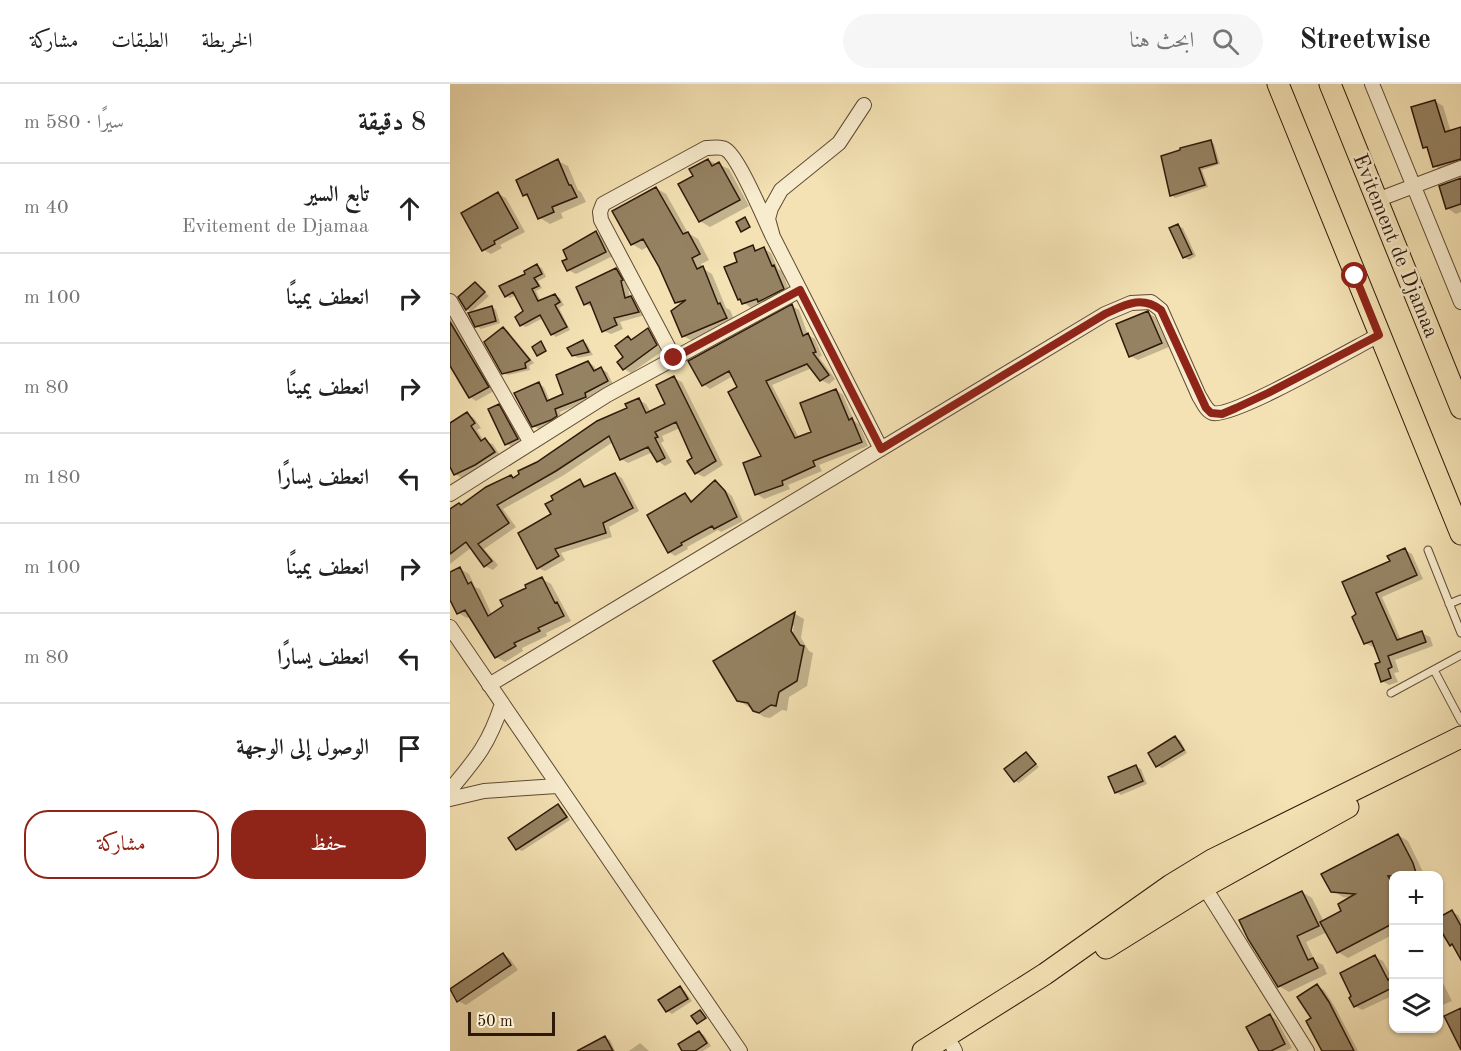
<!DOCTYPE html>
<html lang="ar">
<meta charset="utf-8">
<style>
body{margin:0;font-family:"Old Standard TT",Amiri,serif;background:#f6f6f6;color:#222;direction:rtl}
.controls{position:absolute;right:18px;bottom:18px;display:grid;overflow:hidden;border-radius:12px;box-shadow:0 2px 4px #0004}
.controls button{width:54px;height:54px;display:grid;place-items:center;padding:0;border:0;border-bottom:2px solid #e0e0e0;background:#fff;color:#222;font:30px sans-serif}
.scale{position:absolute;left:18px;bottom:15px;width:87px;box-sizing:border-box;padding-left:6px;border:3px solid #2e1909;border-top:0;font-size:16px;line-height:21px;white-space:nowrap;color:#2e1909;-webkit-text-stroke:4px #f8ecce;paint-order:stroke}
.stop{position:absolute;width:18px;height:18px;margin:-14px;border:4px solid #8f2418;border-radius:50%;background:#fff}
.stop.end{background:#8f2418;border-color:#fff;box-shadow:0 2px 6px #0008}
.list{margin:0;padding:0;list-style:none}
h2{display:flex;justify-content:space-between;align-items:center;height:78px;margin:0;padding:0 24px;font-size:26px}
h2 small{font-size:20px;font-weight:400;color:#767676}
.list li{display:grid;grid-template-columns:39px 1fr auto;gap:18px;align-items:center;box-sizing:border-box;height:90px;padding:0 24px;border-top:2px solid #e0e0e0}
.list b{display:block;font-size:22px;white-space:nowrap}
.list p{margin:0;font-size:20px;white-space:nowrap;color:#767676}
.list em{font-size:20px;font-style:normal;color:#767676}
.actions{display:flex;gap:12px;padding:18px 24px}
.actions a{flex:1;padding:14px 0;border:2px solid #8f2418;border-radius:24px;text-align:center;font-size:21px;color:#8f2418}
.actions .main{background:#8f2418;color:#fff}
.icon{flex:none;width:33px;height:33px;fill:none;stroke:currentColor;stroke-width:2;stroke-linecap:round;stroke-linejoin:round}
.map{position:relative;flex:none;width:1011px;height:967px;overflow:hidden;direction:ltr}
header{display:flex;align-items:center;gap:36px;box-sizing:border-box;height:84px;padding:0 30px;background:#fff;border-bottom:2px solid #e0e0e0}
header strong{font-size:28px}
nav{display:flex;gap:33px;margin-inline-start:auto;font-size:21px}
.search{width:420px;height:54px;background:#f6f6f6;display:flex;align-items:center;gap:15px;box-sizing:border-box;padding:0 21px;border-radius:33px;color:#767676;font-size:22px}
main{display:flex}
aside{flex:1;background:#fff}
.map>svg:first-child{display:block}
</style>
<header>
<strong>Streetwise</strong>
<div class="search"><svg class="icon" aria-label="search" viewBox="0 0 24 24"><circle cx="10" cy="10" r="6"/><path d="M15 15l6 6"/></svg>ابحث هنا</div>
<nav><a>الخريطة</a><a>الطبقات</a><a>مشاركة</a></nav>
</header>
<main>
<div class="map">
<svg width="1011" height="967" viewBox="0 0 1011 967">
<rect width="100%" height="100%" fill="#f4e2b4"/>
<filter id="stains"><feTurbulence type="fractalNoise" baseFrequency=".00333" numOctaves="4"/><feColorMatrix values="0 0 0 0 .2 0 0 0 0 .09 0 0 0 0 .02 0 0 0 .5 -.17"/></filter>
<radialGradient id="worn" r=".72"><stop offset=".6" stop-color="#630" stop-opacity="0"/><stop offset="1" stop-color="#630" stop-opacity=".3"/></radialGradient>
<path fill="#0003" fill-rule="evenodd" d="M985,17L993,22L1001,48L1011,45V82L993,87L985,82L980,66L975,63Z
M761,58L764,60L770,80L752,86L758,103L725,114L722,111L713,73Z
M258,76L279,85L299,122L260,143L250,137L245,92Z
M108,77L118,82L128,106L131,108L136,118L111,129L113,134L100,140L90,134L81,115L74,111Z
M1011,96V128L1006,130L997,124Z
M206,104L216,110L238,149L248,155L259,176L251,180L254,185L262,190L276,224L280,226L286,240L243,257L233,252L232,221L226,218L199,162L192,166L182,160Z
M48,110L56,114L75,148L50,161L52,164L41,170L34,166Z
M728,142L733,144L746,172L739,176L734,173Z
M146,149L153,153L163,172L126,190L118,186Z
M302,163L309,167L314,165L321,169L328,185L332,187L340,209L301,224L289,215Z
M87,182L92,184L96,193L88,197L92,204L86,207L91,218L105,212L110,214L114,221L109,224L120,246L106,253L102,250L93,234L76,243L71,241L74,227L66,211L60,214L56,212Z
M166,185L173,189L178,200H177L180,213L188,218L195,231L170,238L173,245L161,250L154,247L143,223L135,220Z
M25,200L39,212L21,228L17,225L10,213Z
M342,222L349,226L358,251L365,255L372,272L369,273L385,295L379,300L371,296L362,284L322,301L349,354L363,349L386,306L393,311L404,337L409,340L418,362L369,381L372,387L338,401L340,405L314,415L307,410L313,373L289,304L283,292L260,305L253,300Z
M42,223L46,226L50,239L31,245L27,242Z
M698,229L705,233L719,263L688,276L680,272Z
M0,234L44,307L26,317L20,313L0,274Z
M53,245L58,247L84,279L79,282L80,286L58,291L53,288Z
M198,245L205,250L214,266L181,289L174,285L179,254L183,256Z
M133,257L137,260L143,271L128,274L123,271Z
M138,278L144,282L147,287L151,285L157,288L163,300L140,313L141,316L110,328L112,335L89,345L83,342L89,300L94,303L100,317L115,311Z
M224,294L232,298L273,381L254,393L246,389L244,375L230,344L212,352L214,357L211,359L222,378L215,382L208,377L203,368L178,379L171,375L163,358L114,391L53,425L66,443L34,465L48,481L43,486L35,482L22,463L0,480V428L37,405L61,393L64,395L179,325L189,316L196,320L201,329L217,320Z
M49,322L56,326L75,359L64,364L57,360Z
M17,330L24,334L31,344L27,346L34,357L43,360L51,373L13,395L5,390L0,380V343Z
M165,390L172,394L189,427L159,443L162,453L111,469L115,476L95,487L88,484L103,431L130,397L138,403Z
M265,398L282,412L293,437L271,448L268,446L237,463L238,465L225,472L219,468L235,411L244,418Z
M955,466L962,470L973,495L932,513L951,556L972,549L980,553L983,562L945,576L949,588L944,589L948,598L939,601L932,597V579L925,562L923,563L915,559L908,531L942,478Z
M10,485L19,490L25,503L30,505L42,531L92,495L101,500L121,537L96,549L97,552L72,564L73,567L55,578L46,573L21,532L17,534L8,529L0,514V490Z
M345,530L354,535L351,554L359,567L363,569L357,602L339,613L337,627L332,626L320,634L314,633L288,616L265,578ZM341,542H344L341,554Z
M725,654L730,656L737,669L712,684L707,682Z
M576,669L589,683L569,699L565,697Z
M686,683L691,685L697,700L671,711L666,708Z
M108,722L113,725L120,736L72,767L67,765Z
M948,751L958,757L975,792H944V850L898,874L888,868L877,848L856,858L865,877L873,881L877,890L839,908L829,902L852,808L862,814L874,838L894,828L902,814L893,813L882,806Z
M1002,828L1008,831L1011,836V873L1005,863L1001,860Z
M53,870L60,875L68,886L16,921L8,917Z
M925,873L933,877L944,898V911L912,926L905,922Z
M988,889L1002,917L988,923Z
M867,902L874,906L885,923L908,967H873L864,935Z
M230,904L235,907L242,917L222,930L217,927Z
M820,932L827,936L842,964L836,967H811Z
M249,948L254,951L261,962L253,967H231Z
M155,954L160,956L165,967H136Z
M190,959L199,967H179Z"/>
<path fill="#958262" stroke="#2e1909" stroke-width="1.5" d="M985,16L995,48L1011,43V75L983,83L977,63L973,64L961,23Z
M761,56L767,79L749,84L755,101L720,112L711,72L730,66V64Z
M108,75L119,101H121L127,113L102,123L104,128L88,135L77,110L73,112L66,96Z
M258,75L262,82L269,78L290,116L249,138L228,100L243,92L239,85Z
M1011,94V120L996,125L989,102Z
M206,103L233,150L238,148L250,170L242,174L247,185L253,182L268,220L270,219L277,234L232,253L221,227L236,216L225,219L209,183L193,155L181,161L162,127Z
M48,108L68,144L44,157L45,160L32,167L11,129Z
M295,133L300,143L291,148L286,138Z
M728,140L742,170L733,174L719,144Z
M146,147L156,168L117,187L112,177L117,175L113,166Z
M303,161L305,167L314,163L322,182L324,181L334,205L308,218L307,215L292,220L290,215L288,216L274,183L287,178L284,169Z
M87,180L92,190L84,194L89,202L82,205L88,217L105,210L110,218L105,221L117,243L101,251L90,231L70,242L65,233L73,227L63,208L55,213L49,202L75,190L74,187Z
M166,184L173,196L171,197L175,214L181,212L189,228L164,234L167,241L152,248L140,218L134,221L126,203Z
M25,198L35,208L16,226L8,213Z
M342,220L353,252L358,249L366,268L363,269L379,291L370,297L357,280L316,297L345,354L361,348L350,319L386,305L399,336L402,334L412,358L363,377L365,382L332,397L333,401L305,411L293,379L311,372L278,308L287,303L279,287L252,302L238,277Z
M42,222L46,237L25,243L18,229Z
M698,227L712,259L679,273L666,240Z
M0,238L39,303L19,314L0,282Z
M53,243L80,276L75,279L76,284L52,290L34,258Z
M198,244L207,261L173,286L167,278L173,273L165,262L178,252L181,256Z
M133,256L139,268L122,272L117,264Z
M91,257L96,267L87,272L82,263Z
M138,277L144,287L151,283L158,297L135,309L136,313L105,325L107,332L101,336L82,343L64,309L89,298L97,317L113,310L106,291Z
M224,292L266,377L245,390L237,377L242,374L226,338L205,348L208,353L205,354L215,374L207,378L198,363L170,376L159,352L106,387L47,421L59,439L28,460L42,477L34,483L16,458L0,470V425L9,419L11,421L36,403L61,391L63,394L69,390L68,387L87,378L147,337L177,324L175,320L189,314L196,329L215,320L206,301Z
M49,320L68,355L55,361L38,325Z
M17,328L25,339L21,342L31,357L35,354L45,368L25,381L4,391L0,383V339Z
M165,389L183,424L153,439L156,449L105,465L109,472L87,485L68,449L101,430L95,420L103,416L101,412L130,395L134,403Z
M265,396L275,407L287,433L264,445L262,442L231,459L232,461L218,469L197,431L235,409L241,418Z
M955,464L967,491L926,509L947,556L972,547L976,558L938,572L942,583L938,585L941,594L931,598L925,580L930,578L922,557L914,560L902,533L906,530L892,498L940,477L937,472Z
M10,483L18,500L21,498L38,532L53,522L50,516L76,504L75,501L92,493L105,519L107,518L114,532L88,544L90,547L64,559L66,562L45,574L15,526L7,530L0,516V488Z
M345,528L341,547L350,561L354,562L347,597L329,608L326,622L321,621L309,629L303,627L298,619L287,617L263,577Z
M725,652L734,666L706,683L698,669Z
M576,668L586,680L564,698L554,685Z
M686,681L693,697L665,709L658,693Z
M108,720L117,733L66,766L58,754Z
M948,750L963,779L967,792H938L944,801V839L887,869L870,838L891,827L888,820L905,810L881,808L871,790Z
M852,807L869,842L847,852L858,876L863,874L868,884L828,903L798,855L789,836Z
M1002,826L1011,842V876L1002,860L1000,862L988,842V834Z
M53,869L61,881L7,918L0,905Z
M925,871L938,896L940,894L944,903L904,923L899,914L901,912L890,889Z
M867,900L879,918L904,967H872L856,937L861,934L847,913Z
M230,902L238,915L216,928L208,916Z
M1011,924V966L994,932Z
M250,926L256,934L247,940L241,932Z
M820,930L835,960L821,967H809L796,943Z
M249,947L257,959L245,967H232L228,960Z
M155,952L163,967H127Z"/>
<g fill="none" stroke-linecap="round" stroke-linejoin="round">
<defs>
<path id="lane" d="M978,466L1011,549
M999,520L1011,515
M984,586L1011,637
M941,609L1011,571"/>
<path id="street" d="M922,0L1011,218
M414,21L389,59L331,106L321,124L318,135L323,153L431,365
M927,116L1011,84
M0,217L81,359
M224,274L151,136L150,128L153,120L256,64C262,64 270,62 275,65C288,71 315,137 323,153
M0,410L157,311L350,206
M0,543L290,967
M39,601L655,230L681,219L701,218L711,226L749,312C753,318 756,327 763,329C783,334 904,264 929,251
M0,706C26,675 39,660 52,620
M0,715L34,707L107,702
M750,796L857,967
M503,963L505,967"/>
<path id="primary" d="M828,0L1011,450
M880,0L1011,324
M656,864L754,803L898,723
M473,967L595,890L721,801L762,776L1011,653"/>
</defs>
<use href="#lane" stroke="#604b34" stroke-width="9"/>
<use href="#street" stroke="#604b34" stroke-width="16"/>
<use href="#primary" stroke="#2e1909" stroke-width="23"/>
<use href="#lane" stroke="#f8ecce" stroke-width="7"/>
<use href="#street" stroke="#f8ecce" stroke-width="14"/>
<use href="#primary" stroke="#f4e2b4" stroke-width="21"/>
</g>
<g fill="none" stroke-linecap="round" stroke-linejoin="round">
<path stroke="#8f2418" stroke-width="8" d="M224,274L350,206L431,365L655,230C675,221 691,211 711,226L756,324L761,329L772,330L786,324L818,309L929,251L905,192"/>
</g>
<g text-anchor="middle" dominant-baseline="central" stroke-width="5" stroke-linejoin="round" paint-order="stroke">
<g font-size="21" fill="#2e1909" stroke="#f8ecce">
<text transform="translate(945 162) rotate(68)">Evitement de Djamaa</text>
</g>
</g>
<rect width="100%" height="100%" filter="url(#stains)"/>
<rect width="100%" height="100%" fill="url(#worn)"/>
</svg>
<div class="controls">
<button>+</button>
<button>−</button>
<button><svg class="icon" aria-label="layers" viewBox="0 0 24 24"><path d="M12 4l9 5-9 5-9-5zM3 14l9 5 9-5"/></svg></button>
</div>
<div class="scale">50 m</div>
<div class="stop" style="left:905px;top:192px"></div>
<div class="stop end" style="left:224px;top:274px"></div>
</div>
<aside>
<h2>8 دقيقة<small>سيرًا · 580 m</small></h2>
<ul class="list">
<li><svg class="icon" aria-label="ahead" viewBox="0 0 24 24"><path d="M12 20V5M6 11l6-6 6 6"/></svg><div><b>تابع السير</b><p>Evitement de Djamaa</p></div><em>40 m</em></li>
<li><svg class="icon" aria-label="right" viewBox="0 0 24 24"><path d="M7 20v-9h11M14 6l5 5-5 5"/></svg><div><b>انعطف يمينًا</b></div><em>100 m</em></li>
<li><svg class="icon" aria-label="right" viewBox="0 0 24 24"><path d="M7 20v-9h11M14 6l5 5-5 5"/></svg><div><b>انعطف يمينًا</b></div><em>80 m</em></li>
<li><svg class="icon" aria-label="left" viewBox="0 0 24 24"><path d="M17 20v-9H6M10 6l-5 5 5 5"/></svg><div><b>انعطف يسارًا</b></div><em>180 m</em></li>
<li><svg class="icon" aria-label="right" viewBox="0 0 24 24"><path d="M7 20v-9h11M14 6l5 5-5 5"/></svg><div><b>انعطف يمينًا</b></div><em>100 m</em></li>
<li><svg class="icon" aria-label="left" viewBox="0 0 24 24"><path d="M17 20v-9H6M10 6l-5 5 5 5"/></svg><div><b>انعطف يسارًا</b></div><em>80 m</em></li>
<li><svg class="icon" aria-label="arrive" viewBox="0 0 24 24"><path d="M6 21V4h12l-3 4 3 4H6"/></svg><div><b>الوصول إلى الوجهة</b></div></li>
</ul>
<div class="actions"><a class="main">حفظ</a><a>مشاركة</a></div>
</aside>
</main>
